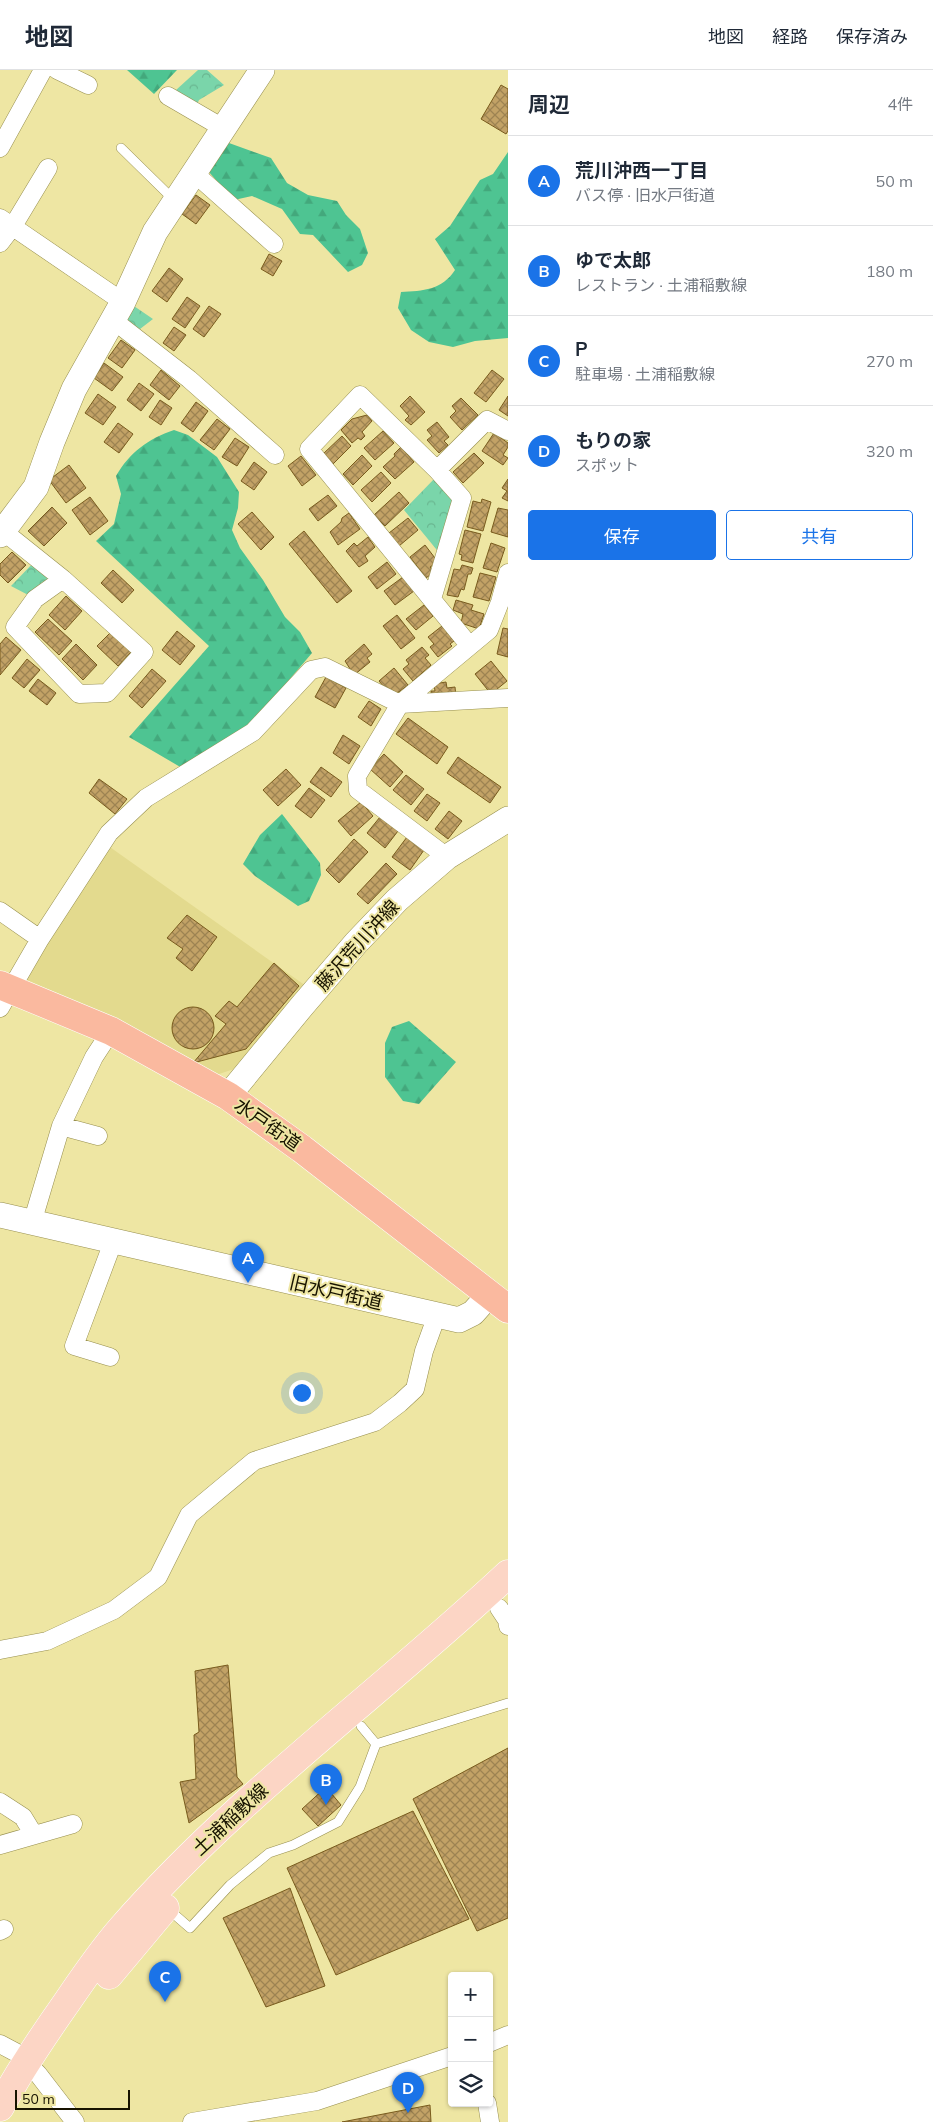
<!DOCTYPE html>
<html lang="ja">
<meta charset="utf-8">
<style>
body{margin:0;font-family:Mulish,"Noto Sans JP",sans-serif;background:#f2f2f3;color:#1f2937}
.controls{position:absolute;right:15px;bottom:15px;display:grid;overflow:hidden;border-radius:5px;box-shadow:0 1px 4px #0004}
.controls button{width:45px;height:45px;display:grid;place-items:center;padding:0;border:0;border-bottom:1px solid #e0e1e3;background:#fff;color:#1f2937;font:25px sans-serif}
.scale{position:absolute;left:15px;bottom:12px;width:115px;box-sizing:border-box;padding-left:5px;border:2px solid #171300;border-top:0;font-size:14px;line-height:18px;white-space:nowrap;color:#171300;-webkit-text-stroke:4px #eee6a3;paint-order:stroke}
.you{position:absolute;left:301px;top:1322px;width:18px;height:18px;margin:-12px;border:4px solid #fff;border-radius:50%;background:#1a73e8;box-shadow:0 0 0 8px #1a73e833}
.badge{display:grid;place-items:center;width:32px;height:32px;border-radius:50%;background:#1a73e8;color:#fff;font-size:16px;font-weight:700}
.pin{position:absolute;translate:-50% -41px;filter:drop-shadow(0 1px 2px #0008)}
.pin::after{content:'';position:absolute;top:26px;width:18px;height:15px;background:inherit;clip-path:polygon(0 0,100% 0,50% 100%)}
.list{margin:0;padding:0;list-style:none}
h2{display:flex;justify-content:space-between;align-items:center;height:65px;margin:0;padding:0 20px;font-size:21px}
h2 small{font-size:16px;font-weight:400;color:#747a83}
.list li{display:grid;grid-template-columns:32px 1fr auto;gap:15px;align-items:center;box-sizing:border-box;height:90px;padding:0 20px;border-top:1px solid #e0e1e3}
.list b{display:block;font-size:19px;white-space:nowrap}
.list p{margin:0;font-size:16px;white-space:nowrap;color:#747a83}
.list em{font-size:16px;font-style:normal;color:#747a83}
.actions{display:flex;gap:10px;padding:15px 20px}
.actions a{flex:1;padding:11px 0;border:1px solid #1a73e8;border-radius:5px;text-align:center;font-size:18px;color:#1a73e8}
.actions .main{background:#1a73e8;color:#fff}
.icon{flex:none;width:28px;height:28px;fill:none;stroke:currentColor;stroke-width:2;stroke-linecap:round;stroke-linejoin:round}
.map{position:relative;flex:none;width:508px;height:2052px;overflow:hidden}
header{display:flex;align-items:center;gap:30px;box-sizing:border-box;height:70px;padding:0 25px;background:#fff;border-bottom:1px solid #e0e1e3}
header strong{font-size:24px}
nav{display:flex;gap:28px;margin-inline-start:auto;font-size:18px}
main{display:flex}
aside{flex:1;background:#fff}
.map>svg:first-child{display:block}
</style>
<header>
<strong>地図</strong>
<nav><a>地図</a><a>経路</a><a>保存済み</a></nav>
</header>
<main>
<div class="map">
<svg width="508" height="2052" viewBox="0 0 508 2052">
<defs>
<pattern id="forest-firs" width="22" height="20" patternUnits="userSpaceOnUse" patternTransform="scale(1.25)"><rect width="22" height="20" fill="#4ec492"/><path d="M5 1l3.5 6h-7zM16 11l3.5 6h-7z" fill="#43a87c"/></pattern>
<pattern id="park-crowns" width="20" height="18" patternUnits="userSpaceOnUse" patternTransform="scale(1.25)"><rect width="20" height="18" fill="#7ad5aa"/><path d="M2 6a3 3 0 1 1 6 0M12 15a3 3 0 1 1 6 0" fill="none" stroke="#69b690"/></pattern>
<pattern id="building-cross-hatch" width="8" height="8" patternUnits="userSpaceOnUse" patternTransform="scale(1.25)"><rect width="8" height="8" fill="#c2a266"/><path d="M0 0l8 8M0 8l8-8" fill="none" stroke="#9d8352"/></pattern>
</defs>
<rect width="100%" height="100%" fill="#eee6a3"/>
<path fill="#e3da8e" d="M107,775L306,916L237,998L216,1005L192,990L121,952L25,909Z"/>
<path fill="url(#forest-firs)" d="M127,0H177L154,24Z
M229,73L271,88L287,113L308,125L337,131L346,145L360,159L368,183L362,195L348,202L313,165L300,164L282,139L252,126L234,130L208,101Z
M508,82V268L475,271L453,277L429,272L411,260L398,238L401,222C423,221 442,220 455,200L435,169L450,156L480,110L493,104Z
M174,360L188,365L217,387L239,422L238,438L232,460L240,478L263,510L285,547L300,562L312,583L248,658L182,698L129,667L209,576L96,471L114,454L121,424L116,406C130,382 148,369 174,360Z
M282,744L320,793L321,805L309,831L298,836L255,806L243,794L260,765Z
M409,951L456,992L419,1034L403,1031L385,1007V973L392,957Z"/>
<path fill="url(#park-crowns)" d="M198,0H207L224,15L199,30L195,39L176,20Z
M128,232L153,249L140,259L117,249Z
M436,407L456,429L441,485L404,440Z
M36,490L59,508L32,527L11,516Z"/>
<path fill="url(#building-cross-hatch)" stroke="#795b1d" d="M501,15L508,19V61L506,64L481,49Z
M196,125L210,135L196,154L182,144Z
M269,184L282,191L273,206L261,199Z
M169,198L183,209L167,232L152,221Z
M187,227L200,236L185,258L172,249Z
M209,236L221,244L204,267L193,259Z
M174,257L186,265L174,281L163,273Z
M121,270L135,280L122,298L108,288Z
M104,293L123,307L112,321L94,308Z
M161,300L180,316L169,330L150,315Z
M492,300L504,309L486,332L474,323Z
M139,313L154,324L141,341L127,330Z
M98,324L116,337L103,355L85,343Z
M410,326L425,342L411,355L405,350L409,346L400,336Z
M508,326V346L499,340Z
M461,328L478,345L462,360L450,347L456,341L452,336Z
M160,330L172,338L161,355L149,347Z
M196,332L208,341L193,362L181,353Z
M367,345L372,351L362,362L365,366L361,370L358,368L352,373L341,360L352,349Z
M217,349L230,359L214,380L200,370Z
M437,352L449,367L444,371L448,375L439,383L427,370L432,366L427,360Z
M118,353L133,364L119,383L104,372Z
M383,361L394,373L375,390L364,378Z
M494,363L508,373V377L503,385L508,388L503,395L482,381Z
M342,366L351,376L333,394L323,384Z
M235,368L249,377L237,396L222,387Z
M401,377L414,392L395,409L383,397L395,386L394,384Z
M474,383L484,393L463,413L453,402Z
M362,385L372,396L353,415L343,404Z
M301,386L316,405L302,416L288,396Z
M254,392L267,402L254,420L241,411Z
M69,395L86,418L66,433L49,410Z
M381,402L391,413L372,432L361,420Z
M508,409V431L502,428L507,421L502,418Z
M399,422L409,433L385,456L374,445Z
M328,425L337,436L318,451L309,439Z
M90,427L108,451L90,465L72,440Z
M482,429L491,432L483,461L467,457L473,431L481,433Z
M52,437L67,453L44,476L28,461Z
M498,438L508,440V467L491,462Z
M252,442L274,467L261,480L238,454Z
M349,443L360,459L338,475L330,462L341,452L342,448Z
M408,448L418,460L399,476L389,463Z
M465,460L481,464L473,493L461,490L462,485L459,484Z
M304,461L352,521L337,533L289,474Z
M368,467L375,477L365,486L368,491L359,497L346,481L354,473L357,476Z
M491,473L505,478L497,502L483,498Z
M425,475L438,492L430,497L434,502L426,508L410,487Z
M12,482L26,495L8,513L0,505V494Z
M387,492L396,504L377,519L368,507Z
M462,495L473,498L471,504H468L464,520L461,519L458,527L447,525L454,499L460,500Z
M113,500L134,520L122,533L101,513Z
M480,503L496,507L489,531L473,527Z
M403,507L414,521L395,535L384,521Z
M66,526L82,541L65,560L49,545Z
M456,530L473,535L471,540L484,544L479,559L461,553L463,544L453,540Z
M424,535L433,546L416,560L406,549Z
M397,545L415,568L401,579L383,556Z
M48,549L72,571L59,585L35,562Z
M442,556L454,571L450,574L452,576L438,587L430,577L434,574L428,567Z
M503,558L508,559V587L497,584Z
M177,561L195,576L180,595L162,580Z
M111,562L131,582L118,596L97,576Z
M6,567L21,580L0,605V574Z
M76,574L97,595L83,610L62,589Z
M364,574L372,584L367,588L370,592L354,605L345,591Z
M422,577L429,585L425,588L431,595L413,611L403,599L409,594L406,590Z
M27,589L40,600L24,618L12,608Z
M491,591L507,611L491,624L475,604Z
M394,598L408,615L396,624L393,620L389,623L379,611Z
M152,599L166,611L142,638L129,626Z
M326,607L346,618L335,638L315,627Z
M38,609L56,623L47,635L29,621Z
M446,612L447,618L455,617L456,627L432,630L431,621H435L434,614Z
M369,631L381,639L371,656L358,647Z
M408,648L448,677L437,694L396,664Z
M343,665L360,676L349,694L333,683Z
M384,684L403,702L390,717L370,699Z
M458,687L501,717L490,733L447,703Z
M321,697L342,712L331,727L310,712Z
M286,699L301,715L278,736L263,720Z
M406,705L424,719L411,735L393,720Z
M99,709L127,729L115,744L89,723Z
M309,718L325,730L311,748L295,736Z
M427,724L440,733L427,751L414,741Z
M361,732L373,746L351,766L338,751Z
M449,741L462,751L448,769L435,759Z
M380,747L398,761L385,778L367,763Z
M407,767L424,780L410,800L392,787Z
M354,769L368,782L339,813L326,800Z
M386,793L397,804L368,834L357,824Z
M187,845L217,867L192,901L176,888L183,879L167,868Z
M274,893L299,916L246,979L193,993L226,954L215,946L229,931L237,937Z
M172 958a21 21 0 1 1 42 0a21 21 0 1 1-42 0Z
M228,1595L237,1707L243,1714L189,1753L180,1712L196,1709L194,1665L199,1662L195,1601Z
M508,1678V1848L477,1861L413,1729Z
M326,1717L341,1735L318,1756L302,1739Z
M413,1741L469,1849L336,1905L287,1798Z
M290,1818L325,1916L266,1937L223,1848Z
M430,2035L431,2052H342Z"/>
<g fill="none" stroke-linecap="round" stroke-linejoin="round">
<defs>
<path id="lane" d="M121,78L174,130
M361,1656L376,1674L508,1633
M167,1838L190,1858L230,1815L269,1783L293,1775L338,1752L360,1717L376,1674"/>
<path id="street" d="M57,0L88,15
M168,26L223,58
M0,78L43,0
M193,102L274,174
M0,148L123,232
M0,173L13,156L48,98
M113,250L189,309L275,385
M3,461L63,509L144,582L107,623L79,624L15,557L35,529L63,509
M432,529L462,428L437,400
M469,575L309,379L360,325L437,400L487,350L508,361
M447,787L358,720L357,706L400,634L508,628
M0,841L40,869
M0,938L40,869L109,763L146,728L253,662L311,600L325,597L400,634L489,560L500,532L508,503
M61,1056L98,1066
M32,1153L61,1056L94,987L111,961
M110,1287L74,1276L113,1172
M499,1538L507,1550L508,1556
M0,1580L47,1571L114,1540L158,1507L189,1445L254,1391L375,1352L400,1333L415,1319L424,1281L437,1245
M0,1732L23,1747L34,1765
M0,1775L73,1754
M0,1861L4,1859
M489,1973L508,1965
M0,1974L17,1983L38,2004L75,2052
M487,2033L490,2052
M192,2052L317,2031L452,1986"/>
<path id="secondary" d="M0,465L36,417L52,372L74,319L123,232L155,162L262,0
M228,1026L302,936L356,873L397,830L447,787L508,749
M0,1145L459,1250L473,1243L489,1225"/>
<path id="primary" d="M109,1905L165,1838
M0,2037C20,2000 43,1966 67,1932C84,1907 101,1882 121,1859C237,1726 380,1624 508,1504"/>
<path id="highway" d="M0,915L111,961L228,1026L302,1079L508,1239"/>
</defs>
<use href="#lane" stroke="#978f4e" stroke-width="10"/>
<use href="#street" stroke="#978f4e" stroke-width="19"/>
<use href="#secondary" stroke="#978f4e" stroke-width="26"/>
<use href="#primary" stroke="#fff" stroke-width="29"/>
<use href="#highway" stroke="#fff" stroke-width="29"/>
<use href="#lane" stroke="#fff" stroke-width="9"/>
<use href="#street" stroke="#fff" stroke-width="18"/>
<use href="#secondary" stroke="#fff" stroke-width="25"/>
<use href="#primary" stroke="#fcd5c5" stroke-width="28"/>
<use href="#highway" stroke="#fab99f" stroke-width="28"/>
</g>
<g text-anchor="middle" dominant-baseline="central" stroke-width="4" stroke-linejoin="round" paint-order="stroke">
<g font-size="19" fill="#171300" stroke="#eee6a3">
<text transform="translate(357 875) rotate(-48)">藤沢荒川沖線</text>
<text transform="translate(268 1054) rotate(35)">水戸街道</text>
<text transform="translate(336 1222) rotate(13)">旧水戸街道</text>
<text transform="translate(230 1749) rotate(-43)">土浦稲敷線</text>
</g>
</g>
</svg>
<div class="controls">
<button>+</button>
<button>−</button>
<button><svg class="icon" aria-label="layers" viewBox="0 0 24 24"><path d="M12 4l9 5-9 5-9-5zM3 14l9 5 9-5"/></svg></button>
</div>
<div class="scale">50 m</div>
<div class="you"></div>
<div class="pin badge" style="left:248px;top:1213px">A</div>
<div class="pin badge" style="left:326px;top:1735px">B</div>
<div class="pin badge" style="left:165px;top:1932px">C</div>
<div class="pin badge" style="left:408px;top:2043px">D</div>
</div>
<aside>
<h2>周辺<small>4件</small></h2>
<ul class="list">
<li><span class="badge">A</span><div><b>荒川沖西一丁目</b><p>バス停 · 旧水戸街道</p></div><em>50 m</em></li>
<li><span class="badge">B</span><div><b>ゆで太郎</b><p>レストラン · 土浦稲敷線</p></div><em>180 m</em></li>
<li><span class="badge">C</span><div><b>P</b><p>駐車場 · 土浦稲敷線</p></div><em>270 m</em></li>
<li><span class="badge">D</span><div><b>もりの家</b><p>スポット</p></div><em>320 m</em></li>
</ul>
<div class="actions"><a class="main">保存</a><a>共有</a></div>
</aside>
</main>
